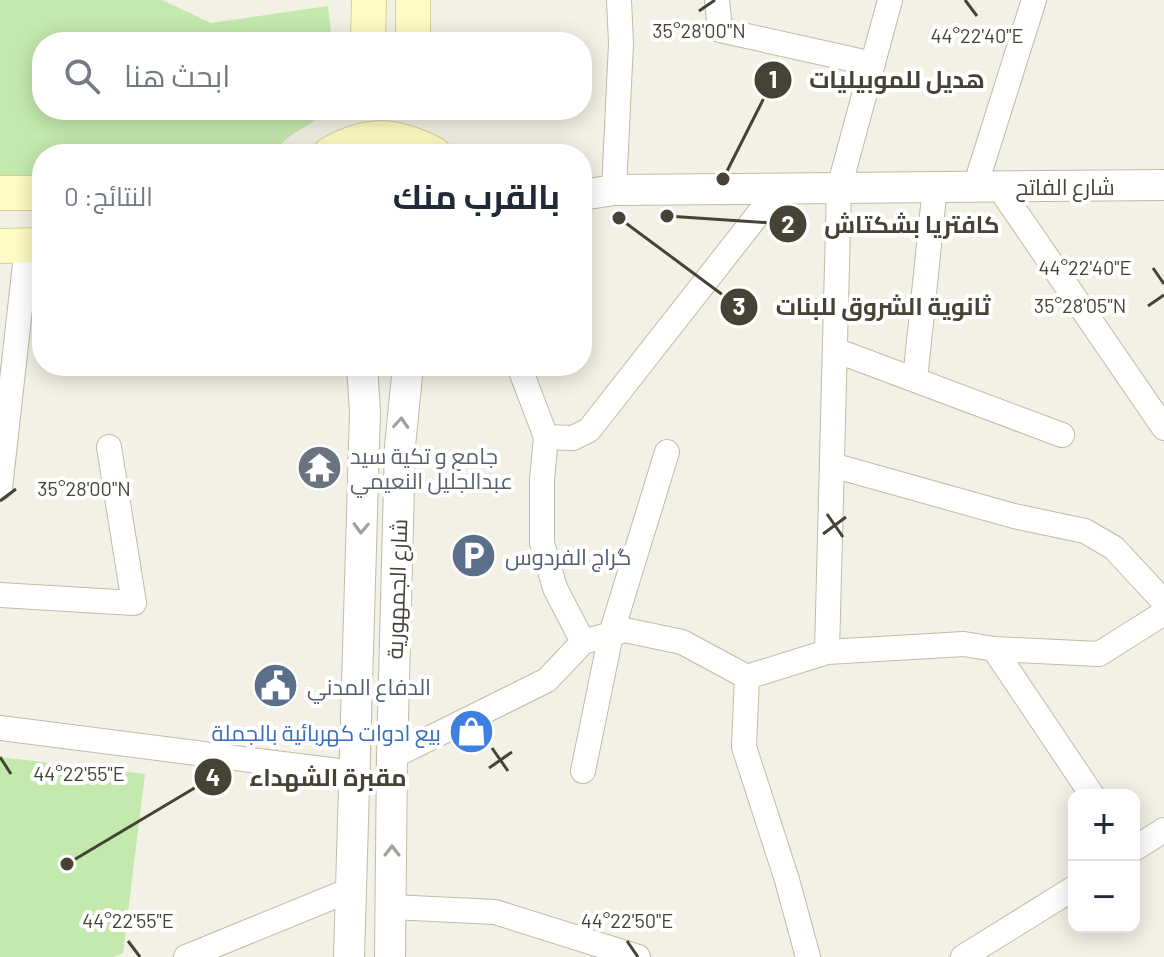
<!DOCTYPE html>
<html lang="ar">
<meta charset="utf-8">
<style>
body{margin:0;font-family:Barlow,Cairo,sans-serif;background:#f2f2f3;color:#1f2937;direction:rtl}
.controls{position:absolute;right:24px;bottom:24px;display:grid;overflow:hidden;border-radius:16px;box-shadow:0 4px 20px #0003}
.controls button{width:72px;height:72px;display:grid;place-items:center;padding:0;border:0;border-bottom:2px solid #e0e1e3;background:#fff;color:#1f2937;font:40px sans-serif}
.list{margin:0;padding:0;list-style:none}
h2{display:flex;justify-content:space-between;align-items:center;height:104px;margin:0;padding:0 32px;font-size:34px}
h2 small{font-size:26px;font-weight:400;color:#747a83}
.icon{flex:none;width:44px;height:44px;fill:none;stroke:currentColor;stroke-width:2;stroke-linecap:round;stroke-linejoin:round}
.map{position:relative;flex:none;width:1164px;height:957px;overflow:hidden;direction:ltr}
.search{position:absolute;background:#fff;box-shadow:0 4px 20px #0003;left:32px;top:32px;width:560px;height:88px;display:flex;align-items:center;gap:20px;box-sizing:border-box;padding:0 28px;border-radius:32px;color:#747a83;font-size:30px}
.panel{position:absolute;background:#fff;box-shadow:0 4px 20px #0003;left:32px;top:144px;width:560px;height:232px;border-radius:32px;direction:rtl}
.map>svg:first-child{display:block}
</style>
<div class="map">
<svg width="1164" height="957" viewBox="0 0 1164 957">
<rect width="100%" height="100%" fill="#f3f1e5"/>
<path fill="#c3e9ad" d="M0,0H162L211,23L328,6L332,42H42V110H325C317,125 286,131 274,154H42V189L0,191Z
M0,757L145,774L123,953L114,957H0Z"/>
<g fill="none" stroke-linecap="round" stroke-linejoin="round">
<defs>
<path id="minor" d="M717,0L720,30L873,64
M998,186L1164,428
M975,187L1034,0
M614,190L621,43L619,0
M835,350L1062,435
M519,366L546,437L542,480V543L555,588L583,642
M915,380L935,187
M546,437L573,438L589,430L778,189
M832,465L1014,516L1085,531L1114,548L1164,602
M0,488L27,246
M0,595L134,603L109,447
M994,649L1092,795
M827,652L839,188L890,0
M747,677L827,652L964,644L994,649L1099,654L1164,613
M0,728L354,773
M392,757L547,680L583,642L625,630L682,642L747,677L744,747L787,880L808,957
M583,771L611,634L667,452
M1134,849L1164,830
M392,907L495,912L638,957
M186,957L350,890
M963,957L1074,888"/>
<path id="tertiary" d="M582,195L614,190L1164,185
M349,957L365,412L362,366
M390,957L392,757L400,446L408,366"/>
<path id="secondary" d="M368,42L369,0
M413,42V0
M330,154C368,132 396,134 434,154
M0,193H42
M0,246L42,245"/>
</defs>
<use href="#minor" stroke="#bfbba8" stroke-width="26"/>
<use href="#tertiary" stroke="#bfbba8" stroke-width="32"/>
<use href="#secondary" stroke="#d5cf94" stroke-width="36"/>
<use href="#minor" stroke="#fff" stroke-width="24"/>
<use href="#tertiary" stroke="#fff" stroke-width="30"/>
<use href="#secondary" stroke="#fffbc4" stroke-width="34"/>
</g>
<defs><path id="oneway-chevron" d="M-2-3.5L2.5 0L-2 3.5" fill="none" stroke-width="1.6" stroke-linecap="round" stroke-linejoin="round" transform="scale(2)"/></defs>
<g stroke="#a2a09a">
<use href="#oneway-chevron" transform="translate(401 423) rotate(-86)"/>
<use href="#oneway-chevron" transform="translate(361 528) rotate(92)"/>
<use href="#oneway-chevron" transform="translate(392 851) rotate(-90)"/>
</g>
<path fill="none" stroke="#464235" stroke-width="3" d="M965,0L977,16M699,11L715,0M1153,268L1164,284M1148,306L1164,295M0,501L16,489M827,514L843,537M823,534L846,517M492,748L508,771M0,757L11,774M489,768L512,752M128,941L140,957M627,941L638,957"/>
<defs>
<symbol id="temple-disc" viewBox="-11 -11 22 22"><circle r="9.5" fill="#6b7280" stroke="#fff"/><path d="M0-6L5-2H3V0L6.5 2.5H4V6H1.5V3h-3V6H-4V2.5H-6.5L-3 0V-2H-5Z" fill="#fff"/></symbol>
<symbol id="parking-disc" viewBox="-11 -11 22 22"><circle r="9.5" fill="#5c6f8a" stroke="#fff"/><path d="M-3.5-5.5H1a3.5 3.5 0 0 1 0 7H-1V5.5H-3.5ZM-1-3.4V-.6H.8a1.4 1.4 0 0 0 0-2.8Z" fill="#fff"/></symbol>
<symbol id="civic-disc" viewBox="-11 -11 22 22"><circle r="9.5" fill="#5c6f8a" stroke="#fff"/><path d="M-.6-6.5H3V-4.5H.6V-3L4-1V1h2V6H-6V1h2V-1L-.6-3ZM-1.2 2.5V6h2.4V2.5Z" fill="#fff"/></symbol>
<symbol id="shop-disc" viewBox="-11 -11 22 22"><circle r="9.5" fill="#3f7fe0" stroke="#fff"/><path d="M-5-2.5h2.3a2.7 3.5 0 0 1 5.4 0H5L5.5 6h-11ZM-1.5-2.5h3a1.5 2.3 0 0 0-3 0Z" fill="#fff"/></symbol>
</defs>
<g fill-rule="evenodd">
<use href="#temple-disc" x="294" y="442" width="51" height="51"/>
<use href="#parking-disc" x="448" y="530" width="51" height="51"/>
<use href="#civic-disc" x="250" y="660" width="51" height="51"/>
<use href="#shop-disc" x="446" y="706" width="51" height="51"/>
</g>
<g text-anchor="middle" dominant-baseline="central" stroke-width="8" stroke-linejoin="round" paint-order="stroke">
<g font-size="22" fill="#464235" stroke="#fff">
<text x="1065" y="186">شارع الفاتح</text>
<text transform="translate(396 589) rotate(-88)">شارع الجمهورية</text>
</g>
<g font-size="22" fill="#5b616d" stroke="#fff" text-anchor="start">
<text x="350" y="455">جامع و تكية سيد<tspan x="350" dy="25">عبدالجليل النعيمي</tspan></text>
</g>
<g font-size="22" fill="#4e5e75" stroke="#fff" text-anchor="start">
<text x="505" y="556">گراج الفردوس</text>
<text x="307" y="686">الدفاع المدني</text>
</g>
<g font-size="22" fill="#366cbe" stroke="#fff" text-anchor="end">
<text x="441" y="732">بيع ادوات كهربائية بالجملة</text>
</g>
</g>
<g font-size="20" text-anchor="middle" fill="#464235" stroke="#fff" stroke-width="8" stroke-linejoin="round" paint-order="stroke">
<text x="699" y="38">35°28'00"N</text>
<text x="977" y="43">44°22'40"E</text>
<text x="1085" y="275">44°22'40"E</text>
<text x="1080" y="313">35°28'05"N</text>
<text x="84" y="496">35°28'00"N</text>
<text x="79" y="781">44°22'55"E</text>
<text x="128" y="928">44°22'55"E</text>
<text x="627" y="928">44°22'50"E</text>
</g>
<path fill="none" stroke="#464235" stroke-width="3" d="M723 179L773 80M667 216L788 224M619 218L739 307M67 864L213 777"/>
<g fill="#464235" stroke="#fff" stroke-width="3">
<circle cx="723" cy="179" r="8"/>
<circle cx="667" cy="216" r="8"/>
<circle cx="619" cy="218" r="8"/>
<circle cx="67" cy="864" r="8"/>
<circle cx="773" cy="80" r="20"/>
<circle cx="788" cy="224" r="20"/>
<circle cx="739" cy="307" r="20"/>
<circle cx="213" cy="777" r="20"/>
</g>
<g font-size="24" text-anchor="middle" font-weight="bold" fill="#fff">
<text x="773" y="88">1</text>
<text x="788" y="233">2</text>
<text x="739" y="315">3</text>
<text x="213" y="786">4</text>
</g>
<g font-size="24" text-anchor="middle" font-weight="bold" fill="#464235" stroke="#fff" stroke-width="8" stroke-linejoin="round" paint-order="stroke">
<text x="897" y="88">هديل للموبيليات</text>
<text x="912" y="233">كافتريا بشكتاش</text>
<text x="883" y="315">ثانوية الشروق للبنات</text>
<text x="328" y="786">مقبرة الشهداء</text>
</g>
</svg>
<div class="controls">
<button>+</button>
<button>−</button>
</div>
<div class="search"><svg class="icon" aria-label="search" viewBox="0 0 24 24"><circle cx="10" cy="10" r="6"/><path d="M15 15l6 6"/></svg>ابحث هنا</div>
<section class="panel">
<h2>بالقرب منك<small>النتائج: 0</small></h2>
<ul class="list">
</ul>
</section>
</div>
